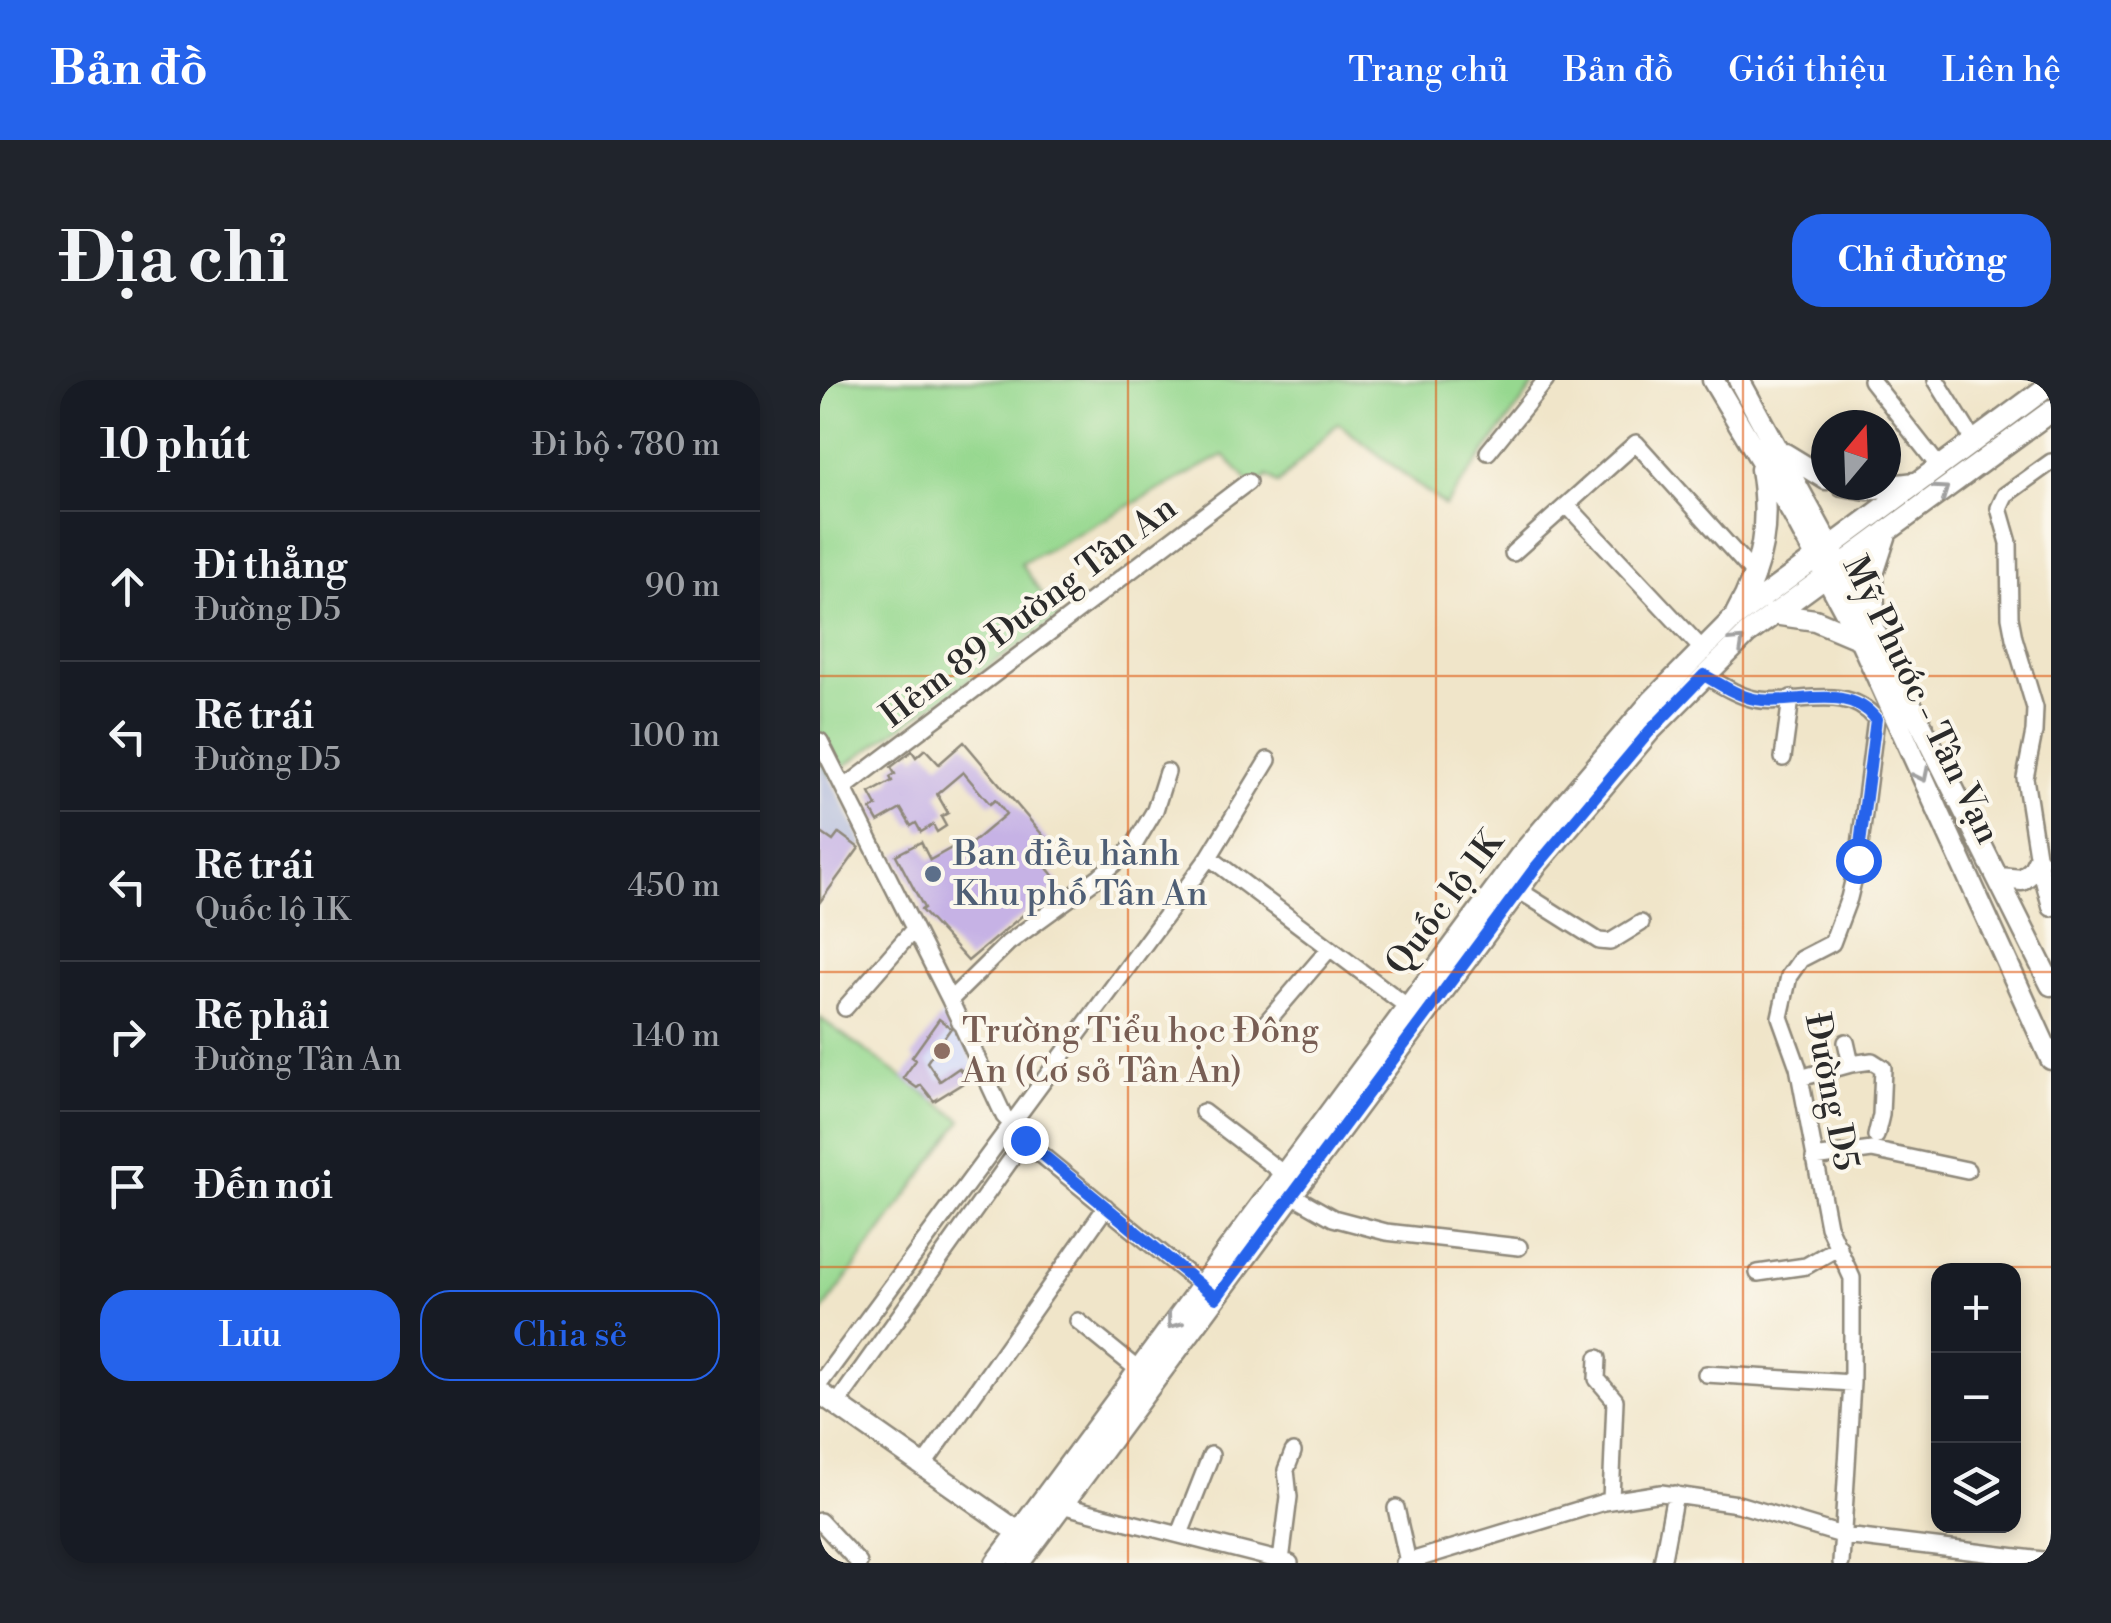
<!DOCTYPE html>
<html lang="vi">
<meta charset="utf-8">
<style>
body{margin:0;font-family:"Libre Bodoni",serif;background:#20242c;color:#f1f3f6}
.controls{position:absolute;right:30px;bottom:30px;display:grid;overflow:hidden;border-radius:20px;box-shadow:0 5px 15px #0003}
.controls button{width:90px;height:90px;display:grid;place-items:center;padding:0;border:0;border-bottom:2px solid #363941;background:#171b24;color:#f1f3f6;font:50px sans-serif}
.compass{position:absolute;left:991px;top:30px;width:90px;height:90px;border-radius:50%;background:#171b24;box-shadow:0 5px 15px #0003;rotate:19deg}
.stop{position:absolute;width:30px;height:30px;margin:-22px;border:8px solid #2563eb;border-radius:50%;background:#fff}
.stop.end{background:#2563eb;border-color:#fff;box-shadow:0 2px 10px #0008}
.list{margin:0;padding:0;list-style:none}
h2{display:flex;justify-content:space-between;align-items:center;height:130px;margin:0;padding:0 40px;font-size:42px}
h2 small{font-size:32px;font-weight:400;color:#9ea1a6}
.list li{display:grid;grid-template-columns:65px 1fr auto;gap:30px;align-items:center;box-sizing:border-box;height:150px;padding:0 40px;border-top:2px solid #363941}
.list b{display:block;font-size:38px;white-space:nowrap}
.list p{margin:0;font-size:32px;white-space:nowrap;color:#9ea1a6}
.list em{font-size:32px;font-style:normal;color:#9ea1a6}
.actions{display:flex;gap:20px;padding:30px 40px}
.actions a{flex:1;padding:22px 0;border:2px solid #2563eb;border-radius:30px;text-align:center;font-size:35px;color:#2563eb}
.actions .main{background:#2563eb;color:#fff}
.icon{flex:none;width:55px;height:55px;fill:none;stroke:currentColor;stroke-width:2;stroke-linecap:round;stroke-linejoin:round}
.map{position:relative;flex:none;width:1231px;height:1183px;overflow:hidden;border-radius:30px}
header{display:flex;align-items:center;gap:60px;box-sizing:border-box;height:140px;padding:0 50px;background:#2563eb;color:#fff}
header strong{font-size:48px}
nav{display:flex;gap:55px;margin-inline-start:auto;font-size:35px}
.intro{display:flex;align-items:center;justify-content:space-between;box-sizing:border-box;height:240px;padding:0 60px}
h1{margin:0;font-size:70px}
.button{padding:25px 45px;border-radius:30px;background:#2563eb;color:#fff;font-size:35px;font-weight:700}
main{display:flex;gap:60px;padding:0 60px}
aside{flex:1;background:#171b24;border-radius:30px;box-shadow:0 5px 15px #0003}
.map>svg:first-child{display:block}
</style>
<header>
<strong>Bản đồ</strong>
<nav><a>Trang chủ</a><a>Bản đồ</a><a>Giới thiệu</a><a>Liên hệ</a></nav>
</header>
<div class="intro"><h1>Địa chỉ</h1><a class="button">Chỉ đường</a></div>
<main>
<aside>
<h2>10 phút<small>Đi bộ · 780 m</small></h2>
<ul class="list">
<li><svg class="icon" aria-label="ahead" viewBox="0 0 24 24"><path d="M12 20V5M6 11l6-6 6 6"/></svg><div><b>Đi thẳng</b><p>Đường D5</p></div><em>90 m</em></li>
<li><svg class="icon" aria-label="left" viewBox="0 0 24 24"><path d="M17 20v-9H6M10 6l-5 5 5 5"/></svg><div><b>Rẽ trái</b><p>Đường D5</p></div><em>100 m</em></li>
<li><svg class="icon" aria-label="left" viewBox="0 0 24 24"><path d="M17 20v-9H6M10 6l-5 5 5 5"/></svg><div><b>Rẽ trái</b><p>Quốc lộ 1K</p></div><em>450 m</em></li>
<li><svg class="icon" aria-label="right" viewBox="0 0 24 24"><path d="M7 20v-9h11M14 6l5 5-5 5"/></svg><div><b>Rẽ phải</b><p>Đường Tân An</p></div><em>140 m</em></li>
<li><svg class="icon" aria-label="arrive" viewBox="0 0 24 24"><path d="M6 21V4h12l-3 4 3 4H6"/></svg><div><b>Đến nơi</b></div></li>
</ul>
<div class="actions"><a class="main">Lưu</a><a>Chia sẻ</a></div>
</aside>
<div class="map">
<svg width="1231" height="1183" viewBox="0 0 1231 1183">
<rect width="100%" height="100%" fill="#fbf7ec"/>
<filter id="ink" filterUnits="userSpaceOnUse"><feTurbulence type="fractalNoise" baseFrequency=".01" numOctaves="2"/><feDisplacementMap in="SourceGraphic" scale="20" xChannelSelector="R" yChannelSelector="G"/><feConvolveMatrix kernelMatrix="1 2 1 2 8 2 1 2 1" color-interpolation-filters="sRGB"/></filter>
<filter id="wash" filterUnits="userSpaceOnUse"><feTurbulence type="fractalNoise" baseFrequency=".0048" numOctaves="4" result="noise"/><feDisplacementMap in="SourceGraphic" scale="40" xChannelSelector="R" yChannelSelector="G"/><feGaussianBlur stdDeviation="2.25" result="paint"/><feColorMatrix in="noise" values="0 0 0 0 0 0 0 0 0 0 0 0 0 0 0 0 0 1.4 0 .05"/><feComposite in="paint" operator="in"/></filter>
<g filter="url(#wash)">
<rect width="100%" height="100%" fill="#f0e5c9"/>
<path fill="#d1d9f9" d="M129,626L158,694L114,721L83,698L91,686L96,689L99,682L92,677Z"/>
<path fill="#bbc3de" d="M0,377L43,463L0,522Z"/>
<path fill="#96d88f" stroke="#60825d" stroke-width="2.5" d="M0,0H718L625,126L518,43L458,104L448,96L434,108L404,75L201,184L239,238L10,396L0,377Z
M0,638L142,740L0,935Z"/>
<g id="blocks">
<path fill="#c6b2e5" d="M144,362L236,471L223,483L240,504L148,581L101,530L104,528L76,475L101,462L110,480L137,465L141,472L186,434L175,420L170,424L143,392L117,414L128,433L121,437L126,446L117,452L113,445L101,452L96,443L91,446L81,429L58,442L51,430L57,426L50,413L72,401L70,397L75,394L71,387L92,371L96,377L105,369L119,384Z
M0,452L13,461L19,453L39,468L0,522Z
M119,639L131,648L107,682L120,701L139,688L141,691L149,686L153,697L114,721L101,705L97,708L83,698L96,680L92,677Z"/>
</g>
</g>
<g filter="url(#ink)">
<use href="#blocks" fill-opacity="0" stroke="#8e887a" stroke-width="2.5"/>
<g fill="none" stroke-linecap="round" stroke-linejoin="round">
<defs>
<path id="minor" d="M1051,0L1120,88
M1116,0L1155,63
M668,72L726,0
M1231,82L1185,115L1179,128L1189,163L1190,237L1194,258L1215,328L1214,352L1205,398L1218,481L1231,528
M747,125L882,269
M693,173L816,63L936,196
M884,295C900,304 916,315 934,319C974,327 1026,301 1056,339L1038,481L1029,518L1012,563L981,579L969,596L960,637L978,687L1008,846L1032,898V1003L1021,1183
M0,361L130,620L184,736L219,773L381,905
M963,378L971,318
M24,408L428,102
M389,477L588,627
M700,511L779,561L790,562L821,543
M130,620L188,563L280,496L313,467L335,430L347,392
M25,628L94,549
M444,645L510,568
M1031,684L1052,681L1063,688L1061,735L1056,756
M980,698L1031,684L1026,662
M383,732L465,795
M994,778L1052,770L1147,790
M474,816L513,838L566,852L699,867
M938,893L986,886L1019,867
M258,941L317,989
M778,978L777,999L795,1020L791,1120
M886,994L1032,1003
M0,1003L389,477L448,380
M16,1025L205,760
M103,1086L286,827
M241,1125L470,1183
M576,1128L588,1182
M0,1141L39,1183
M360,1154L391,1075
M461,1181L469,1117L466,1090L473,1072
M584,1183L784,1122L841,1113L918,1124L1025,1156L1231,1181
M842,1183L855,1114"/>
<path id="major" d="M893,0L973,134L1040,259L1231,679
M919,0L1040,222L1231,605
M965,74L1006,99
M1022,105L1047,109L1095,103
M916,234C943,186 950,143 941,89
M953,234L995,240L1040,259
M1054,239L1053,194L1067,151
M1179,498L1202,500L1213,491L1218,481
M0,1013L208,1159
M176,1183L700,476L832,321L912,240L1231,4
M199,1183L715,487L829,352L927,254L1231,31"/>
</defs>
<use href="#minor" stroke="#8e887a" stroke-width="20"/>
<use href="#major" stroke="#8e887a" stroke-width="25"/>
<use href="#minor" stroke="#fff" stroke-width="15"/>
<use href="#major" stroke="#fff" stroke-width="20"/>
</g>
<defs><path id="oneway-chevron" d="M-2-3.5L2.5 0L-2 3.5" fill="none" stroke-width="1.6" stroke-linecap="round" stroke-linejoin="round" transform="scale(2.5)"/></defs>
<g stroke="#a0a0a0">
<use href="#oneway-chevron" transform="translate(1122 111) rotate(-35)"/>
<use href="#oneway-chevron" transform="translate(918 263) rotate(-43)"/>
<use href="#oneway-chevron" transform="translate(1102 395) rotate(64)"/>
<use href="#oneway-chevron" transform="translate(353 942) rotate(127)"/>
</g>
</g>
<g fill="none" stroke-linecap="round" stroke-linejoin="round" filter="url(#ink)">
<path stroke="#2563eb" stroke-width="12" d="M205,760L396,918L715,488L829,352L884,295C900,304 916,315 934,319C974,327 1027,301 1056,339L1038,480"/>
</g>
<path fill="none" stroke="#df570e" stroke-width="2.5" stroke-opacity="0.55" d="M308,0V1183M616,0V1183M923,0V1183M0,296H1231M0,592H1231M0,887H1231"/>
<circle fill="#5c6f8a" stroke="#fbf7ec" stroke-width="4" cx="113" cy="494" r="10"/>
<circle fill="#8d6e63" stroke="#fbf7ec" stroke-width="4" cx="122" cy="671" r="10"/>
<g text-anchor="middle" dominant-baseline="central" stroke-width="8" stroke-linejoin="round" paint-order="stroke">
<g font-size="35" fill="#2b2b2b" stroke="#fbf7ec">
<text transform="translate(209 232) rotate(-37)">Hẻm 89 Đường Tân An</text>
<text transform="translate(1101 320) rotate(64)">Mỹ Phước - Tân Vạn</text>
<text transform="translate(625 523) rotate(-53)">Quốc lộ 1K</text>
<text transform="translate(1011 712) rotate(79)">Đường D5</text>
</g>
<g font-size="35" fill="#4e5e75" stroke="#fbf7ec" text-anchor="start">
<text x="133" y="474">Ban điều hành<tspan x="133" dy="40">Khu phố Tân An</tspan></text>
</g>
<g font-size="35" fill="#785e54" stroke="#fbf7ec" text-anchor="start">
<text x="142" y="651">Trường Tiểu học Đông<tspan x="142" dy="40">An (Cơ sở Tân An)</tspan></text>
</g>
</g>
</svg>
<div class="controls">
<button>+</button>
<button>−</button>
<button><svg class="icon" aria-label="layers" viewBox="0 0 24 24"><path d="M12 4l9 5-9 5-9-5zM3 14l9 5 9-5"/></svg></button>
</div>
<svg class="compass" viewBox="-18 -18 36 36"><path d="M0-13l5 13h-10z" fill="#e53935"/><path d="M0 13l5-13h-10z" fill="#9ea1a6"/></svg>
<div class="stop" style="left:1038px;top:480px"></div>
<div class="stop end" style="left:205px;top:760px"></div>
</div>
</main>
